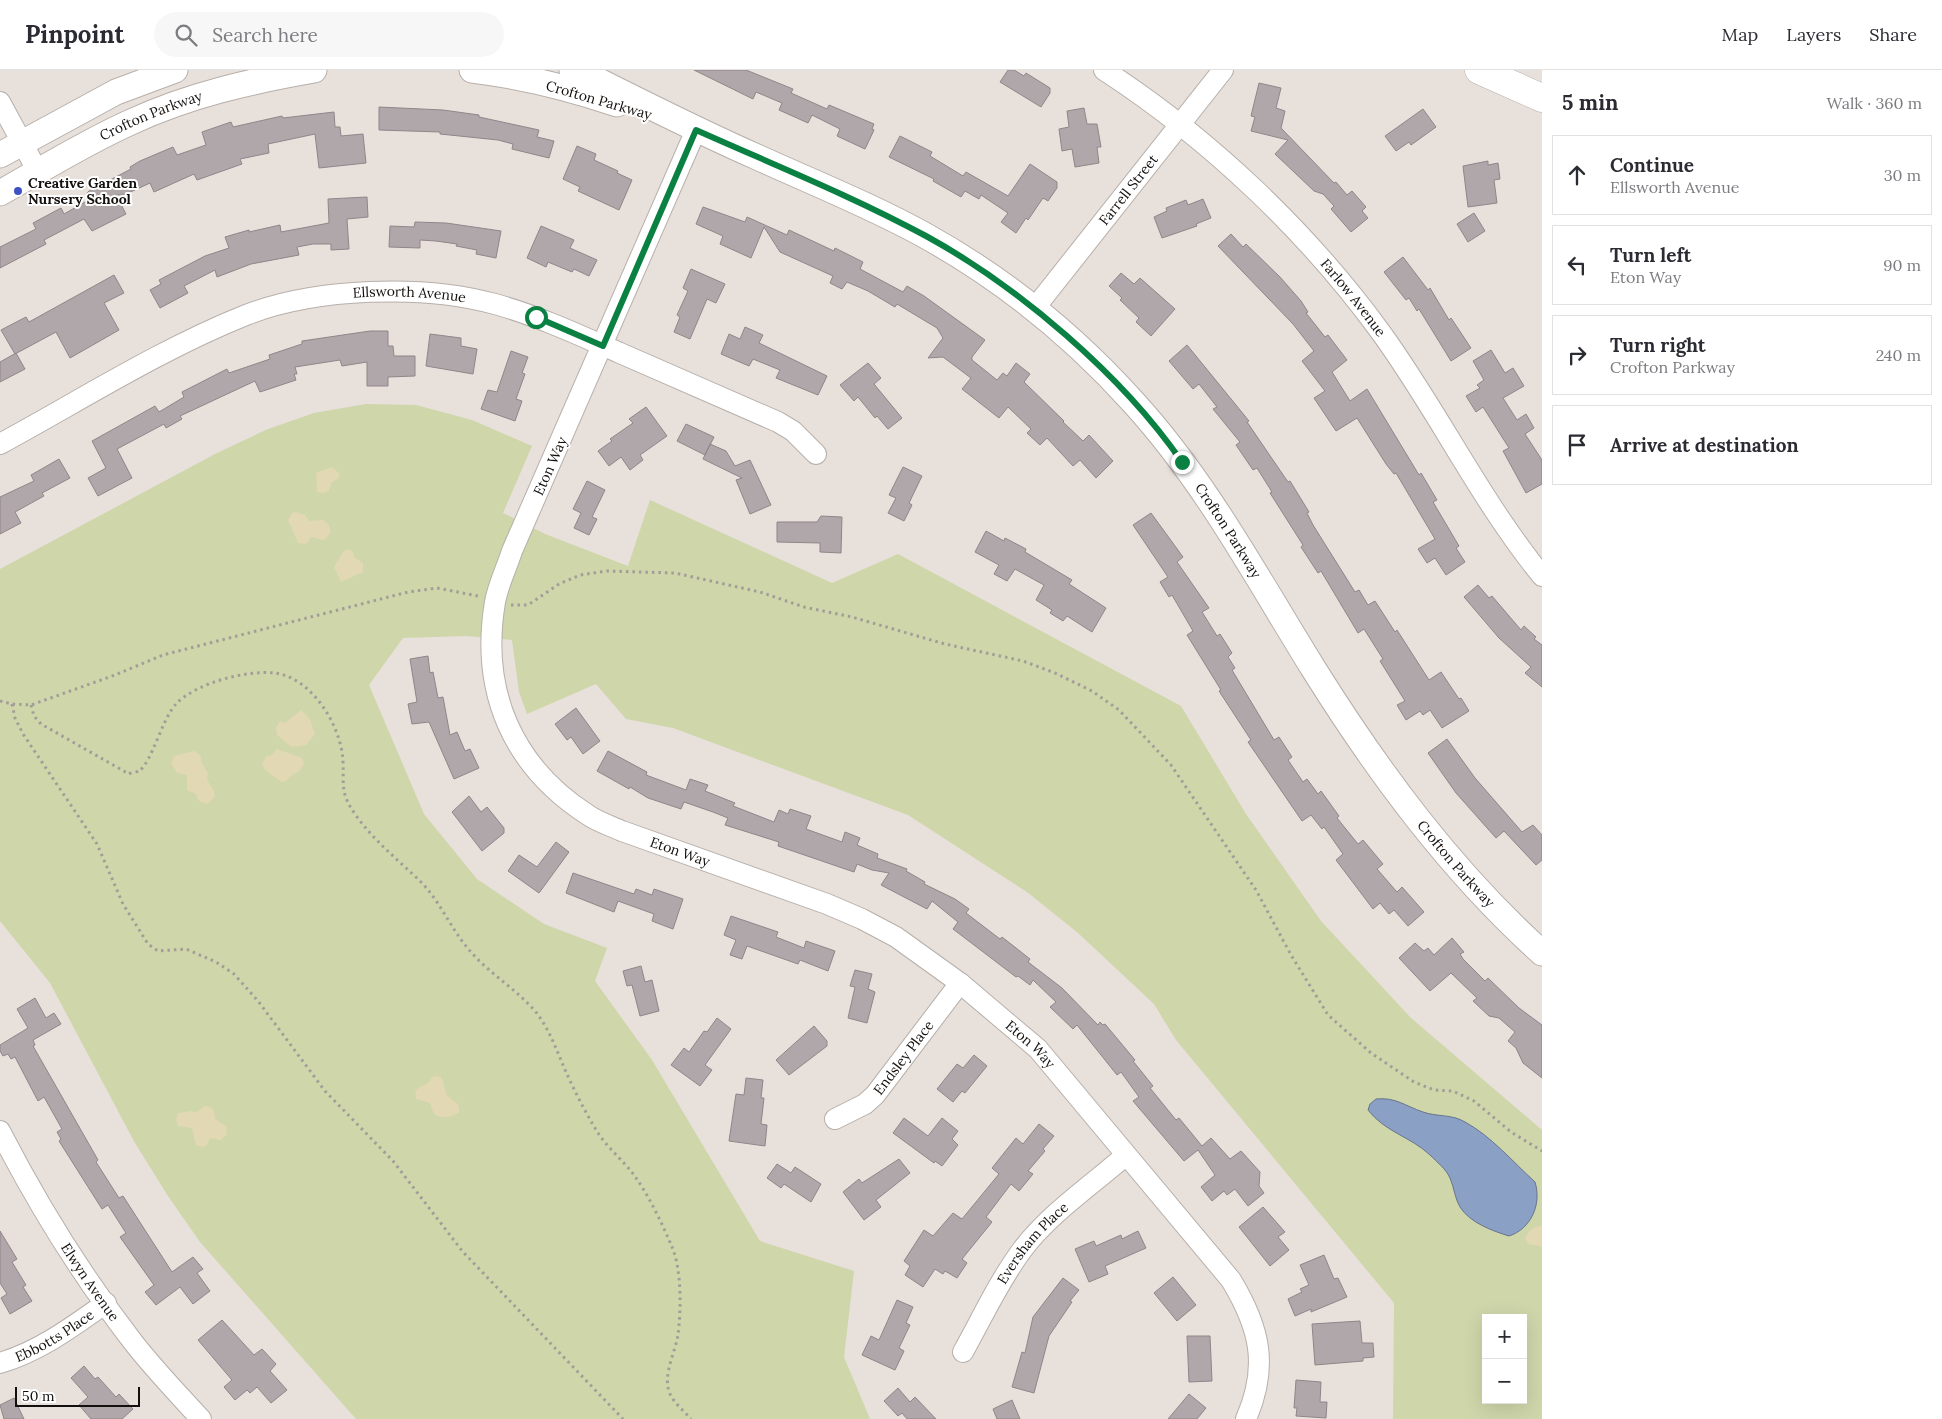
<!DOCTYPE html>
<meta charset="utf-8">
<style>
body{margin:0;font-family:Lora,serif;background:#f7f7f7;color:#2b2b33}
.controls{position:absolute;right:15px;bottom:15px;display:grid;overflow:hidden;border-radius:0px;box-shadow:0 5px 20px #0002}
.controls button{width:45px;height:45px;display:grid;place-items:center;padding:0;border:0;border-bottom:1px solid #e1e1e2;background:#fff;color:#2b2b33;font:25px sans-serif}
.scale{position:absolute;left:15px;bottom:12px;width:125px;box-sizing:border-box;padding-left:5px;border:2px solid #120f0d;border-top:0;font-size:14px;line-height:18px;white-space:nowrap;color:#120f0d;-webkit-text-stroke:4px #fff;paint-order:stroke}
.stop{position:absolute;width:15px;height:15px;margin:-11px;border:4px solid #0b8043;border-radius:50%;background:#fff}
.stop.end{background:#0b8043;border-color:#fff;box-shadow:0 1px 5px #0008}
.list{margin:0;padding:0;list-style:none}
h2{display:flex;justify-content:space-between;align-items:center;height:65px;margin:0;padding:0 20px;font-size:21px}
h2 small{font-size:16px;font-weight:400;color:#7c7c81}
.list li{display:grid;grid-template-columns:32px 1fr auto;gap:15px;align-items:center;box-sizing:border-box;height:80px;margin:0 10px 10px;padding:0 10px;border:1px solid #e1e1e2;border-radius:0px}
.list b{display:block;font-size:19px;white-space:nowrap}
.list p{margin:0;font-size:16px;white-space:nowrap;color:#7c7c81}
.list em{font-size:16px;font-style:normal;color:#7c7c81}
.icon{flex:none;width:28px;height:28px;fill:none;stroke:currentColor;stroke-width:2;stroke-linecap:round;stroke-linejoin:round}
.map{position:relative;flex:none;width:1542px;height:1349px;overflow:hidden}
header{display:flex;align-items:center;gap:30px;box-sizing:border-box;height:70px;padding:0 25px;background:#fff;border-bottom:1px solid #e1e1e2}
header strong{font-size:24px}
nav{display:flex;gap:28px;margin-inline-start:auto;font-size:18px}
.search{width:350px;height:45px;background:#f7f7f7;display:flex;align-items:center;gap:12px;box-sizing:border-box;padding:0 18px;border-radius:28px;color:#7c7c81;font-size:19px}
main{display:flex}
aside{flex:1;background:#fff}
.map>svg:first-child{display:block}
</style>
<header>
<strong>Pinpoint</strong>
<div class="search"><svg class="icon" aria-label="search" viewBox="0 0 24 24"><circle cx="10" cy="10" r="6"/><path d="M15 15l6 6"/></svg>Search here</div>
<nav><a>Map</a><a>Layers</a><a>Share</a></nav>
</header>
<main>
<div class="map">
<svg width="1542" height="1349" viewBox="0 0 1542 1349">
<rect width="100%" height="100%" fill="#e8e0da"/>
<path fill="#cfd6aa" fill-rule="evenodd" d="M366,334L416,335L472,350L532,376L503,443L545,464L628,496L650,430L832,513L898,484L1181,636L1246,744L1321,851L1411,948L1542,1060V1349H1393L1394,1233L1176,970L1154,934L1078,863L1027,822L908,745L673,658L626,649L596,614L527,644L519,622L512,570L466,566L403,568L369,615L424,744L477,809L544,854L607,878L595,911L652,990L760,1171L854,1201L844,1287L870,1349H356L200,1172L168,1126L135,1073L50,913L0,851V499L217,383L268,359L314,343ZM1486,1248H1523V1330H1486Z"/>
<path fill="#e2d8b3" d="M332,397L340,404L339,408L331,413L329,421L323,423L317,422L316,403Z
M296,442L305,445L309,451L323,450L328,454L331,461L326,469L323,470L311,467L306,474L298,473L288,450L292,443Z
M347,479L352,481L355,488L363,493V502L341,512L334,497L343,482Z
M301,640L310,649L315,664L306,675L291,677L277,665L276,658L280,651L285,653Z
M277,679L302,688L304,693L299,702C291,703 289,711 282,712L266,701L262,695L266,686L272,685Z
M194,681L200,685L202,694L208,703L207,710L214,721L215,727L207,734L199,731L196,724L187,720V705L177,703L171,693L174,686Z
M435,1006L441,1007C444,1013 445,1022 448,1026C454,1033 460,1031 459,1042C451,1048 443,1049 434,1044L430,1033L416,1029C414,1019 418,1018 426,1014C430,1012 430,1008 435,1006Z
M205,1036L210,1037L214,1040L215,1049L226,1056L227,1064L221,1070L210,1068L207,1075L202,1077L196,1075L192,1058L178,1056L176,1049L178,1043L191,1041L195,1043Z
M1542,1156V1178L1540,1176L1528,1174L1525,1168C1529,1161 1533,1156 1542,1156Z"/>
<path fill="#8ba0c5" stroke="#67748e" d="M1376,1029C1396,1027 1405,1036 1423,1042C1437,1047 1452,1044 1465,1052C1491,1066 1513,1092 1535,1112C1542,1134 1531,1159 1509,1166C1493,1161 1470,1153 1460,1137C1455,1129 1454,1117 1450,1108C1446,1099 1437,1092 1430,1085C1411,1067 1385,1062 1368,1040L1370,1034Z"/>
<path fill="#b0a7aa" stroke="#8f868a" d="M694,0H746L793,19L791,23L827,39L829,35L874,54L872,59L874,60L865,79L837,66L840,59L812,45L808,53L779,40L782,33L756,22L753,29Z
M1008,0H1014L1024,6L1026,3L1050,18V23L1041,37L1000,12Z
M1259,13L1281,18L1276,38L1285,41L1281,58L1334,113L1336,112L1347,125L1352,121L1366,137L1362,141L1368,148L1351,162L1331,139L1334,136L1323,124L1314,121L1275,84L1288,70L1251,61L1255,47L1251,46Z
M379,37L443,40L479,45V47L539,60L537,67L554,71L549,88L512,79L513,74L498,70L440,64V62L379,60Z
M1084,38L1087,54H1097L1101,77H1097L1099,93L1075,97L1072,79L1062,81L1059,59L1069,57L1067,41Z
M1423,39L1436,57L1411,75L1409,72L1396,81L1385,66Z
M334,42L335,57H340L341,66L363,64L366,93L319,98L315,64L268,74L269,83L240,89L242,94L197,110L194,104L154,122L150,113L124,125H116L126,144L92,161L84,149L44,170L46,174L0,198V177L36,159L33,153L61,138L64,144L92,128L90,124H86L89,121L131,99L130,97L140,91L173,77L177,85L206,75L202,62L231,52L233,57L282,46L283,48Z
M900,66L932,82L930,86L963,106L966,102L1008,126L1030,94L1057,112V118L1048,131L1043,128L1028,150L1026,148L1016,163L1001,152L1008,143L981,125L979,129L965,121L961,127L933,111L934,109L889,87Z
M577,76L596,84L594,90L618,101L617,103L632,110L619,140L578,121L580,117L563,109Z
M1488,91V95L1498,93L1500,109L1494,110L1497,133L1468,137L1463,96Z
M367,127L368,147L347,149L349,179L331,180V174H313L297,177L299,185L251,194L217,207L215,200L184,216L188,223L160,238L150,220L161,214L159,210L205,186L229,178L225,167L249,160V162L280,155L281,162L329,153L328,129Z
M1203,129L1211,148L1196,154L1197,156L1162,168L1154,147L1167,141L1166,138L1186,130L1188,135Z
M703,137L745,152L747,147L787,165L789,160L834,181L835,178L863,192L860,199L903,222L907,216L924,226L985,270L972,287V290L997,310L1003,303L1007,306L1016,293L1030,304L1024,312L1064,351L1063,352L1083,371L1089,365L1113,391L1096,408L1080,390L1073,396L1047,368L1040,375L1027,363L1031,359L1008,337L999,348L962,319L971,308L943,287L928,288L943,268L937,258L897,234L895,237L868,221L847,212L842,219L830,213L833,206L780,182L764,157L751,188L720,174L723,166L696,154Z
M1474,143L1485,161L1468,172L1457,154Z
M415,152L446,153L501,161L496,188L476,184L477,180L456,176L457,174L436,171L420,170V178L389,177L390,156L414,157Z
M541,156L574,170L570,178L597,190L589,206L574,199L572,202L548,192L546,197L527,188Z
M1231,164L1243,177L1246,174L1280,207L1301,231L1308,242L1306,243L1325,267L1328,265L1347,290L1332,302L1350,331L1367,319L1419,405L1421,403L1437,430L1433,432L1459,476L1456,478L1465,492L1446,505L1435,488L1427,493L1418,479L1435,469L1396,403L1394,404L1386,394L1357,348L1336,361L1314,328L1325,321L1302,291L1314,281L1293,254L1218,176Z
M1403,187L1428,220L1430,218L1449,250L1451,248L1471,278L1451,291L1419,239L1417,241L1409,228L1406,230L1384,202Z
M691,199L725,214L716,233L707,229L690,269L674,262L680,247L677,245L688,221L683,218Z
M1121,203L1134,214L1140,208L1175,239L1151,266L1136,252L1139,248L1120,230L1122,228L1109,216Z
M114,205L124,223L104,233L119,260L70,288L56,262L15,284L1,260L26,247L29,252Z
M745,257L763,265L759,273L827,306L818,325L776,308L780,300L753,289L749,296L721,284L729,264L740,269Z
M370,261H388V276H393L394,286H415V306L388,307V316H367V292L342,296L340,290L295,297L297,304H294L296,310L260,322L255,311L180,346L182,349L166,358L164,354L117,379L132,408L98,426L88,408L106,398L92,371L155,336L159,342L184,327L182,322L227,299L229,303L270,289L269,285L302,274V271Z
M430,264L461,268V276L477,279L473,304L426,296Z
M1187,275L1249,351L1247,352L1288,412L1290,411L1309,442L1307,443L1313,455L1355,522L1359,520L1368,535L1375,531L1395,562L1397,560L1429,610L1441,602L1459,629L1461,628L1469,641L1442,658L1430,640L1423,645L1420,641L1406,650L1397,635L1405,631L1380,591L1383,589L1364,559L1358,563L1321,501L1318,503L1301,477L1303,475L1270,423L1272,422L1257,398L1253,400L1236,375L1240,372L1213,339L1217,337L1199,314L1193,319L1169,291Z
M1491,280L1505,303L1513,298L1524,316L1503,328L1517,350L1526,344L1534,358L1525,364L1542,390V414L1526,423L1503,381L1509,378L1483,337L1476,342L1466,326L1480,318L1477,315L1484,310L1473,291Z
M511,281L528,287L522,303L525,304L516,329L522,331L515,351L481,339L488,320L497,322Z
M16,283L25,299L0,312V292Z
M868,293L881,308L874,314L902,348L888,359L877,346L875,348L858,327L854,331L840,315Z
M646,337L667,366L640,385L643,390L630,400L621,387L609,396L598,381L612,371L610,369L633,353L629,349Z
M686,354L714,367L705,385L677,371Z
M710,374L726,381L735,396L750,390L771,435L750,444L736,410L742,408L703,389Z
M59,389L70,408L42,423L44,426L15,442L21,453L0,464V427L34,411L31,405Z
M903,397L922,406L909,433L912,435L904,451L888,443L896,428L889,425Z
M587,411L605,420L592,447L597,449L589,465L574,458L581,443L573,439Z
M1151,443L1183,487L1177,492L1209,538L1202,542L1217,566L1220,564L1232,583L1228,587L1235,598L1232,600L1274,670L1279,667L1292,687L1288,690L1303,712L1307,709L1318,724L1321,721L1339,746L1337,748L1358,774L1363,770L1383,794L1377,799L1397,822L1402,817L1424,842L1408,856L1394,840L1389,844L1380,833L1373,839L1336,790L1343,784L1324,757L1322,759L1311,745L1302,751L1248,672L1251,670L1219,621L1221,620L1187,565L1193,561L1172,525L1169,527L1160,512L1168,507L1133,455Z
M821,446L842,447L841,483L820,482V473L777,472V452H817Z
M986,461L1004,471L1005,468L1026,479L1025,482L1072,510L1069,514L1106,538L1092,562L1067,546L1063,551L1050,543L1052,540L1036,530L1044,515L1015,499L1007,511L994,504L999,495L975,482Z
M1478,515L1489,528L1492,526L1521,560L1524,556L1536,567L1534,569L1542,575V617L1525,603L1531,597L1499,568L1464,527Z
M428,586L430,603L433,602L438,628L443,627L450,665L457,662L465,681L470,679L479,698L454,709L429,652L412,654L408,634L417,632L410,589Z
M576,638L600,671L583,684L571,667L567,670L555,654Z
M1447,669L1475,708L1522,762L1533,755L1542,765V790L1536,795L1504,761L1496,768L1456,723L1428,683Z
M608,681L647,702L646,705L686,720L690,709L708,715L705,721L735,733L733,736L774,752L779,740L788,744L790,739L811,746L806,759L842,772L845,762L860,768L857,775L878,784L877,788L907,799L906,801L925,812L924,814L955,829L969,839L966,843L1000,869L1002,867L1030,889L1028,892L1062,918L1098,955L1100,952L1103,955L1105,954L1135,990L1133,991L1153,1016L1150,1018L1176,1050L1179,1048L1202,1076L1211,1068L1230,1089L1241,1081L1260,1102L1259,1116L1264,1123L1248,1136L1235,1119L1227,1125L1224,1121L1212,1131L1201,1117L1215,1105L1198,1080L1184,1091L1133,1031L1139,1027L1121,1002L1117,1005L1077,955L1073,959L1050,937L1056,932L1033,910L1030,915L1018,906L1016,907L953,859L958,852L932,831L927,839L881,815L889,803L872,800L857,794L854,802L778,776L779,772L725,755L728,748L713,742L684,732L681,739L648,728L630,717L629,719L597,701Z
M469,726L481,742L487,737L504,758V763L482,781L452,742Z
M556,772L569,782L539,823L508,801L519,785L537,797Z
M573,803L634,824L636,819L652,825L654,819L683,829L673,859L652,851L654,844L618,831L614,842L566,823Z
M731,846L778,862L776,867L804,878L806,871L835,881L828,901L800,890L798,894L747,876L742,889L730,885L736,870L724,865Z
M1452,868L1464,882L1460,884L1463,889L1485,911L1488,908L1519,938L1542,955V1008L1523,993L1516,978L1508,971L1515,962L1499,948L1489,946L1473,931L1477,928L1451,903L1430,921L1399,888L1415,873L1424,881L1428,878L1434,885Z
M641,896L645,912L652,910L659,941L640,946L632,915L627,916L623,901Z
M855,900L872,904L868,919L875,922L867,953L848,948L855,917L850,916Z
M35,928L46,948L54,943L61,954L33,970L35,975L33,976L98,1090L96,1092L119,1128L123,1126L172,1202L193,1187L203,1199L197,1203L210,1221L193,1234L180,1217L156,1235L145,1222L154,1215L120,1167L126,1163L108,1135L102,1139L59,1071L61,1069L57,1062L62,1059L44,1027L38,1031L15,987L11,989L8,984L3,986L0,981V975L28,958L17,939Z
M717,948L731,959L705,995L712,1000L700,1016L671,995L684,978L689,982L704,961L707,962Z
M814,956L827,971V976L789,1005L776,990Z
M974,985L987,996L965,1023L962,1021L953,1032L937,1019L957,994L963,998Z
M746,1008L763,1010L761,1028H764L761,1054L767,1055L765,1076L729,1071L736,1024L744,1025Z
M904,1048L928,1066L942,1048L958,1061L952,1069L958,1075L942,1096L935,1091L934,1093L893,1063Z
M1039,1054L1054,1066L1043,1079L1045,1081L1028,1101L1033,1104L1019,1121L1011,1114L986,1147L992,1152L962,1189L967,1193L957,1208L945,1201L943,1204L935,1199L923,1217L905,1205L910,1196L904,1191L924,1160L933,1166L953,1143L962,1149L999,1104L992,1098L1016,1068L1023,1074Z
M899,1089L910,1103L876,1130L881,1137L864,1150L843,1122L859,1109L862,1113Z
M777,1094L791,1103L795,1097L821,1114L811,1132L784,1114L781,1118L767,1108Z
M1263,1137L1285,1162L1278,1167L1289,1180L1270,1196L1239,1157Z
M0,1161L17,1189L12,1192L26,1215L23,1217L32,1231L10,1244L1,1228L7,1224L0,1213Z
M1138,1161L1146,1178L1105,1196L1108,1204L1089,1212L1075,1179L1094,1171L1096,1176L1121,1165L1122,1169Z
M1324,1185L1334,1209L1338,1208L1347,1227L1311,1242V1239L1295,1246L1288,1229L1302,1222L1300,1219L1309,1215L1300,1195Z
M1173,1207L1196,1235L1177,1251L1154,1223Z
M1063,1208L1079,1220L1070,1231L1072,1232L1049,1266L1034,1323L1012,1317L1022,1282L1025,1283L1033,1247Z
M897,1230L913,1237L906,1253L910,1255L899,1278L904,1281L895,1300L862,1285L871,1266L879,1270Z
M222,1250L254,1285L262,1279L276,1294L270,1301L287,1320L271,1333L257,1317L250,1323L247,1320L235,1330L224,1317L232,1310L198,1270Z
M1360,1251L1362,1273H1373L1374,1287L1363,1288V1291L1315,1295L1312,1254Z
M1187,1266H1210L1212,1311L1189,1312Z
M84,1296L95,1309L98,1307L116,1327L119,1324L133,1339L122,1349H91L79,1335L88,1327L71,1308Z
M1296,1310L1321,1312L1320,1332H1327L1326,1348L1296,1346L1297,1338H1294Z
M898,1318L910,1332L915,1327L936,1349H907L902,1343L898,1346L884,1331Z
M1189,1324L1206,1338L1197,1349H1168Z
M14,1328L24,1349H4L0,1335Z
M1012,1330L1020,1349H997L993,1339Z"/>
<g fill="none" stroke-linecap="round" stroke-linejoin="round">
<defs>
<g id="minor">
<path id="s1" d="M1104,0C1210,69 1308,162 1382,264C1439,343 1481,431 1542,506"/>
<path d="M0,32L38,102"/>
<path id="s2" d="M696,60L512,481C507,497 498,515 495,532C480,621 512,696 588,745C598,752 611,756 622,761L827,834L862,849L896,867L960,913L1038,979L1231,1210C1260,1258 1269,1296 1246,1349"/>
<path id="s3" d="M1034,239L1223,0"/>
<path id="s4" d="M0,374C81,330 161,279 246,245C315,218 423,214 495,234C538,246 579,265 620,283C672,306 725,329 778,352L793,361L816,384"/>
<path id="s5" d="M835,1049L865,1034L875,1025L960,913"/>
<path id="s6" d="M0,1061C38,1135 82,1206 133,1272C154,1299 178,1324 201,1349"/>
<path id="s7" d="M963,1282C982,1248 999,1211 1022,1180C1050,1143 1092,1115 1126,1085"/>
<path id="s8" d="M0,1293C40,1281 72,1257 106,1233"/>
</g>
<g id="tertiary">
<path d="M472,0C521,6 570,18 617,34"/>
<path id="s9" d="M572,0L589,6C645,34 700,62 757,87C814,113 872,136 926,166C1003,209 1075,267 1134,333C1206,412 1257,508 1313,598C1378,702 1451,801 1542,883"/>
<path d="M0,85L116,22L175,0"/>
<path id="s10" d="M0,123C43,99 86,72 131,52C189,25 251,11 314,0"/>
</g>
<path id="secondary" d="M1479,0L1542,28"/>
</defs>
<use href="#minor" stroke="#b7afaa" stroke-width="22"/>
<use href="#tertiary" stroke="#b7afaa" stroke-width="27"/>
<use href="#secondary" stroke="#b7afaa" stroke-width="29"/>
<path stroke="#a39d98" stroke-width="3" stroke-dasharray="2.5 4" stroke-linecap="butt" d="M511,535H528L559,514L580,505L607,501L675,503L760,522L804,537L852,547L945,574L1023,591L1055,603L1092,621L1119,640L1171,695L1256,820L1291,885L1328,945L1371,983L1414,1012L1434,1020L1453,1021L1474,1031L1511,1062L1542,1081
M0,631L12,634L31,635L115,605L163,585L408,522L437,518L478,526
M12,634L15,648L23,664L97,774L123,834L148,874L158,881L186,879L216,892L234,904L258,931L325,1021L393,1091L463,1182L623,1349
M31,635L34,646L41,654L129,704C130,703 138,702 139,701C152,692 162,649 176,634C196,613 246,600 274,603C312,607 342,657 343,692C344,715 340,723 355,744C373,770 397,789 420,811C441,832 451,860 471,882C490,904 516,919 535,941C548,957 555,976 563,995C572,1016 583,1038 595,1058C605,1076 622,1089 634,1105C649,1126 662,1153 672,1177C682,1200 681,1241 678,1265C675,1283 662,1306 670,1324C674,1333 685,1342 691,1349"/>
<use href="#minor" stroke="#fff" stroke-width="20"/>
<use href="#tertiary" stroke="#fff" stroke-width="25"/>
<use href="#secondary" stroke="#fff" stroke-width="28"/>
</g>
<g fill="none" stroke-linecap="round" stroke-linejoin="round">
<path stroke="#0b8043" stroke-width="6" d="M536,247L603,276L696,60C772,94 852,126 926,166C1019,217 1122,305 1182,392"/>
</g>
<circle fill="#3d51c4" stroke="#fff" stroke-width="2" cx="18" cy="121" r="5"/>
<g text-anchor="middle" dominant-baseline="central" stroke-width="4" stroke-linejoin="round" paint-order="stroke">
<g font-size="14" fill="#120f0d" stroke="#fff">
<text transform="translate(599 30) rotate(16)">Crofton Parkway</text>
<text stroke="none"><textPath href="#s10" startOffset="170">Crofton Parkway</textPath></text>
<text stroke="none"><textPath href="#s3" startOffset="152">Farrell Street</textPath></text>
<text stroke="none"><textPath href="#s4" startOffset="444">Ellsworth Avenue</textPath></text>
<text stroke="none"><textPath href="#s1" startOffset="339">Farlow Avenue</textPath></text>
<text transform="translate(550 396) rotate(-66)">Eton Way</text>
<text stroke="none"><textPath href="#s9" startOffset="818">Crofton Parkway</textPath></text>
<text stroke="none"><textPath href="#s2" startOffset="860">Eton Way</textPath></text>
<text stroke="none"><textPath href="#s9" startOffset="1222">Crofton Parkway</textPath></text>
<text stroke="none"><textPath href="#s2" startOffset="1265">Eton Way</textPath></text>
<text stroke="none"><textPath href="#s5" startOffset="94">Endsley Place</textPath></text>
<text stroke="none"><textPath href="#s7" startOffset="130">Eversham Place</textPath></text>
<text stroke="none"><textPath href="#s6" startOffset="176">Elwyn Avenue</textPath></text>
<text stroke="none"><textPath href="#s8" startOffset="61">Ebbotts Place</textPath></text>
</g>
<g font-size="14" font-weight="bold" fill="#120f0d" stroke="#fff" text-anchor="start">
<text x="28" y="113">Creative Garden<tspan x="28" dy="16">Nursery School</tspan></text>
</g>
</g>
</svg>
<div class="controls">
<button>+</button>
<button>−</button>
</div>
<div class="scale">50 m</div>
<div class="stop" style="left:536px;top:247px"></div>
<div class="stop end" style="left:1182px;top:392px"></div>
</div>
<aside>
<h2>5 min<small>Walk · 360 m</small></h2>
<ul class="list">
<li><svg class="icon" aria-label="ahead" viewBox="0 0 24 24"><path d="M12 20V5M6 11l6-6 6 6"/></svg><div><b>Continue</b><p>Ellsworth Avenue</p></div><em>30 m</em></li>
<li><svg class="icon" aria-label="left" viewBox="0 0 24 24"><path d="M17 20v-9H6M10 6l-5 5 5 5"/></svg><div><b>Turn left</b><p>Eton Way</p></div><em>90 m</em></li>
<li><svg class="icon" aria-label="right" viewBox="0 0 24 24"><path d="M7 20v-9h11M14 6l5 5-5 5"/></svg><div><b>Turn right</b><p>Crofton Parkway</p></div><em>240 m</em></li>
<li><svg class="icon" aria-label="arrive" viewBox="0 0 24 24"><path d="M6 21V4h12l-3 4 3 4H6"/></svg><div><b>Arrive at destination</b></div></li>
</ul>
</aside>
</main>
